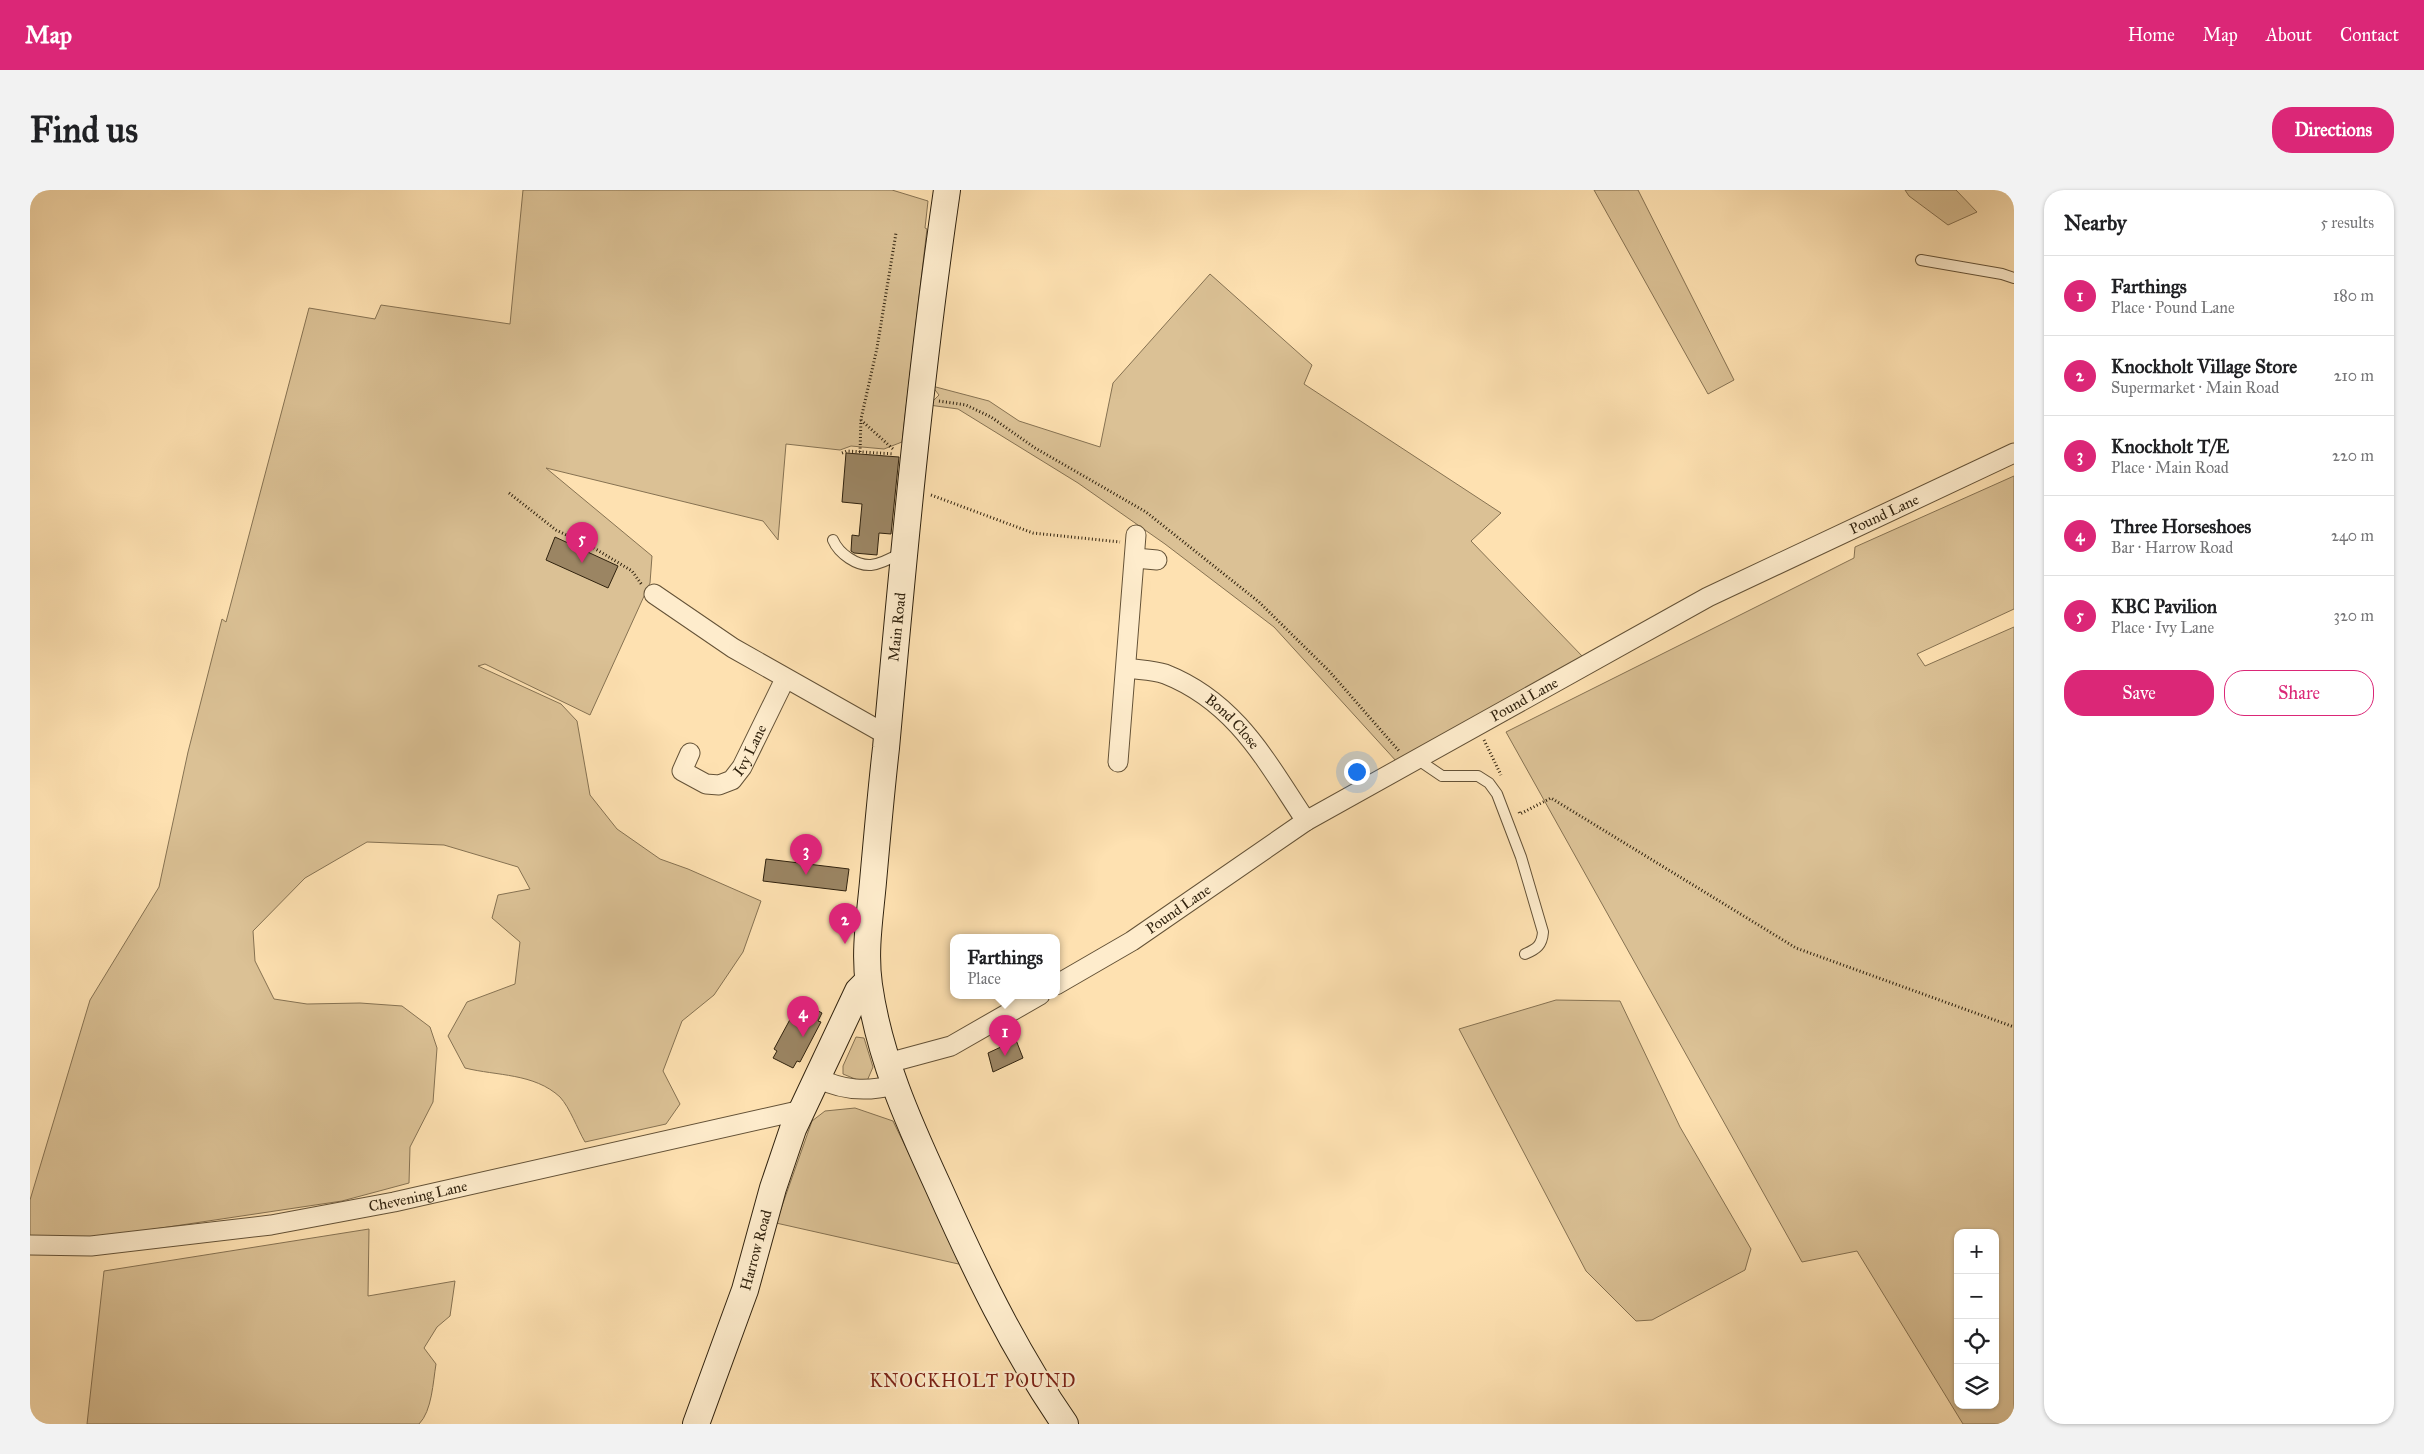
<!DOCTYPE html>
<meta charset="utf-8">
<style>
body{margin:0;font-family:"IM FELL Great Primer",serif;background:#f2f2f2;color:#202124}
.controls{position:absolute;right:15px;bottom:15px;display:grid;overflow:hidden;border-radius:10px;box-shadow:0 1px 4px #0004}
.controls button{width:45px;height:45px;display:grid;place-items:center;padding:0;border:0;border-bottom:1px solid #e0e0e0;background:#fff;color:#202124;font:25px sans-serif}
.you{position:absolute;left:1326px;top:581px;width:18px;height:18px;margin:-12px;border:4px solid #fff;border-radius:50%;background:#1a73e8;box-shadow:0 0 0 8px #1a73e833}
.badge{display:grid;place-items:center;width:32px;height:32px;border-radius:50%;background:#db2777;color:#fff;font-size:16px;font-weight:700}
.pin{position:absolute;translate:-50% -41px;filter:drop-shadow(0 1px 2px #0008)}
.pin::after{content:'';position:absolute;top:26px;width:18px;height:15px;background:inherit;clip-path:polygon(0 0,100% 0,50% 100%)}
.popup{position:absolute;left:920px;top:744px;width:110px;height:65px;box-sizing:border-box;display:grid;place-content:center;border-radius:10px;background:#fff;filter:drop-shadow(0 1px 4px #0005);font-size:16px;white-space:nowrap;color:#757577}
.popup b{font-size:19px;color:#202124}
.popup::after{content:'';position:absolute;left:50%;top:100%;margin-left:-10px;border:10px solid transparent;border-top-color:#fff}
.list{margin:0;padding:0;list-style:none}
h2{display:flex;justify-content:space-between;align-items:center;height:65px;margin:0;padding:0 20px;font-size:21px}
h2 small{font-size:16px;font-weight:400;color:#757577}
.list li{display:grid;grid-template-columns:32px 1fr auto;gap:15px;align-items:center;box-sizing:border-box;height:80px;padding:0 20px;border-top:1px solid #e0e0e0}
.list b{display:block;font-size:19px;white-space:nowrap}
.list p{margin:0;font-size:16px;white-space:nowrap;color:#757577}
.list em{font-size:16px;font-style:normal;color:#757577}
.actions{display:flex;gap:10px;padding:15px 20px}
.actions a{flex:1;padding:11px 0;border:1px solid #db2777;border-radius:20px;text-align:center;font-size:18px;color:#db2777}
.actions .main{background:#db2777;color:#fff}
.icon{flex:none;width:28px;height:28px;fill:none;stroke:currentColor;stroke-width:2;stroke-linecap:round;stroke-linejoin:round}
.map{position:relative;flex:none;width:1984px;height:1234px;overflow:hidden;border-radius:20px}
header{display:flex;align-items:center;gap:30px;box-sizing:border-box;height:70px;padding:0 25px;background:#db2777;color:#fff}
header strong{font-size:24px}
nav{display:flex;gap:28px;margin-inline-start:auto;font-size:18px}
.intro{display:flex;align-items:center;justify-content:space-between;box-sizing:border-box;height:120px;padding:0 30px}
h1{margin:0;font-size:35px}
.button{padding:12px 22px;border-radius:20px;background:#db2777;color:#fff;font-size:18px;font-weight:700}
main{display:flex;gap:30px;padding:0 30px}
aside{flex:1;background:#fff;border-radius:20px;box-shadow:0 1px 4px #0004}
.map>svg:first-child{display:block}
</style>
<header>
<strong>Map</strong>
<nav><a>Home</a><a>Map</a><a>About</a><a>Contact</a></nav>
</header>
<div class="intro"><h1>Find us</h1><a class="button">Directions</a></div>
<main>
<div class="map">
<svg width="1984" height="1234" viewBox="0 0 1984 1234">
<rect width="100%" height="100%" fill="#fee1b1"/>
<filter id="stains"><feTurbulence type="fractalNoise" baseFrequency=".004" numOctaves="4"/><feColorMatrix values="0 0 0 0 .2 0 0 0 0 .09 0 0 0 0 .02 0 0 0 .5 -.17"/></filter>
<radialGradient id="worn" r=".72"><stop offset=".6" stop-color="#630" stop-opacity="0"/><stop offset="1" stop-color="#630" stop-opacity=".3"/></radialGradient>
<path fill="#dbc195" stroke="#867252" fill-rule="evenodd" d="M493,0H862L898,11L895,38L897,39L872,252L854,259L821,256L810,260L756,254L748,350L733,331L516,278L622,366L620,393L560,525L455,474L448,476L531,514L547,531L560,605L587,639L630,669L658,679L731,711L713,762L684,805L652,831L633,881L650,914L636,934L555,952C547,938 540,918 530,907C504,883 467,886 435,878L418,846L437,812L485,794L490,752L462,728L468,705L500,699L488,677L414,655L337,652L275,688L223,741L225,771L244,809L277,814L330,813L372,816L400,837L407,858L403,912L380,957L379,993L312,1011L71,1047L24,1049L0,1046V1010L60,810L129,697L158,562L192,429L196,432L279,118L345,129L351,115L480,134Z
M1564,0H1608L1704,190L1678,204Z
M1875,0H1926L1947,22L1918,35L1879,6Z
M1180,84L1282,175L1274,194L1471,323L1441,351L1553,467L1367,572L1244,437L1135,354L1048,293L928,219L899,215L909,205L902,196L959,211L989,231L1070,257L1083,193Z
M1984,286V419L1887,464L1895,476L1984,437V1234H1933L1827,1061L1772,1072L1476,542L1824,368L1825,357ZM1928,1043H1965V1215H1928Z
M1526,810L1590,811L1650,937L1721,1059L1715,1080L1622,1130L1606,1131L1556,1081L1429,839Z
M826,847L834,848L843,877L837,891H830L813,884V876Z
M825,918L863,931L933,1075L746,1033L782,931L795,921Z
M339,1039L338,1106L425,1091L420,1126L407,1137L394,1158L406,1174C403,1192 402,1221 389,1234H57L74,1081Z"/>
<path fill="#9b8563" stroke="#30220e" d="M816,263L869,267L861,344L849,343L847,365L824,363L821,361L822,345L829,346L832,314L812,312Z
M525,347L588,376L578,398L516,370Z
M736,669L819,679L816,701L733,691Z
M770,811L792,823L788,831L791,832L770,872L767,871L763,878L743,868L747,861L744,859Z
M986,850L993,868L963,882L958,863Z"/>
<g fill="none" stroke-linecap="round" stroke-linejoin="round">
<defs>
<path id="lane" d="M1891,70L1972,84L1984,88
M803,350C809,364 827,376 841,375C851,374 862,368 871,363
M1387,569L1412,586H1448L1459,593L1467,604L1491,667L1513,742C1512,755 1507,759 1495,764"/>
<g id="street">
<path d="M1105,368L1127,370"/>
<path d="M624,404L703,458L857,545"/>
<path id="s1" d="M1097,478C1109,480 1123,480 1135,484C1206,512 1236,571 1276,631"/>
<path id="s2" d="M660,563L652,581L676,594L689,595L702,590L712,577L755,489"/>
<path d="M1088,572L1106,345"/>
<path id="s3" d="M1026,795L1102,751L1276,631L1678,407L1984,263"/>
<path d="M858,873L921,856L1010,805"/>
<path d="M788,888C813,901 837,902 864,895"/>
<path id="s4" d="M0,1055L61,1056L241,1035L364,1012L772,920"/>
</g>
<g id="secondary">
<path d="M917,0C890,185 873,371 856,558C851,602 847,647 843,692C840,726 834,761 839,795C849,866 878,931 908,996C945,1079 983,1159 1035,1234"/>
<path id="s5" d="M666,1234L715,1100L743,998L763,939L828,801L838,791"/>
</g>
</defs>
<use href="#lane" stroke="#645237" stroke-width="12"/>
<use href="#street" stroke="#645237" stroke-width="21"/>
<use href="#secondary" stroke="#30220e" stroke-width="28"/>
<path stroke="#30220e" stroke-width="3" stroke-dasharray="1 2.5" stroke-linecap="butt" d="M909,211L936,215L961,227L1005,258L1116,322L1229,412L1300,482L1369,561
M831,230L863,259
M830,262L831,229L847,158L866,43
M812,263L817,261L864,264
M479,303L526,340L564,358L602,381L612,395
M901,305L1003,343L1090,352
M1454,550L1471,585
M1489,622L1490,624L1521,608L1766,758L1984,837"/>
<use href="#lane" stroke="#feeccc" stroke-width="10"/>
<use href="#street" stroke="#feeccc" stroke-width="19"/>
<use href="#secondary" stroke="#feeccc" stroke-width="26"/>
</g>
<g text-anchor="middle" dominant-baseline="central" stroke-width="4.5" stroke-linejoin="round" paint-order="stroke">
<g font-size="15" fill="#30220e" stroke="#feeccc">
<text stroke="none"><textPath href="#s3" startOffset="954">Pound Lane</textPath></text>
<text transform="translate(867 437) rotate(-84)">Main Road</text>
<text stroke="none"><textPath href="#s3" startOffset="549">Pound Lane</textPath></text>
<text stroke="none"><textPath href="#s1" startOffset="122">Bond Close</textPath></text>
<text stroke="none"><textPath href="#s2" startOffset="109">Ivy Lane</textPath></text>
<text stroke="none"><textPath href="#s3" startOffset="144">Pound Lane</textPath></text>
<text stroke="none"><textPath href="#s4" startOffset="392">Chevening Lane</textPath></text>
<text stroke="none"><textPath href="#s5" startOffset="184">Harrow Road</textPath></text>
</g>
<g font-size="18" letter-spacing="1" fill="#7a1f14" stroke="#feeccc">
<text x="943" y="1191">KNOCKHOLT POUND</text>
</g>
</g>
<rect width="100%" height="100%" filter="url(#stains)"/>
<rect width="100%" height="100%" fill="url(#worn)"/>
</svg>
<div class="controls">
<button>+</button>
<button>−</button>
<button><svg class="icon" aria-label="locate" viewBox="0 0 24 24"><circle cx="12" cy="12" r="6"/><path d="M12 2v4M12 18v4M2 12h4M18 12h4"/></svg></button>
<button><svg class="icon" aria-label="layers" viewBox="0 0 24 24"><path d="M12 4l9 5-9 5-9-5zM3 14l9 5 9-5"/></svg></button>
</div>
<div class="you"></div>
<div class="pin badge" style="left:975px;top:866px">1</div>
<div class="popup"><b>Farthings</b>Place</div>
<div class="pin badge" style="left:815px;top:754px">2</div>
<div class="pin badge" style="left:776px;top:685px">3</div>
<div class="pin badge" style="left:773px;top:847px">4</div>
<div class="pin badge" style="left:552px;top:373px">5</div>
</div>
<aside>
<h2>Nearby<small>5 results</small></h2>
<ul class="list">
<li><span class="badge">1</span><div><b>Farthings</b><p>Place · Pound Lane</p></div><em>180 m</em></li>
<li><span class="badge">2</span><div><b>Knockholt Village Store</b><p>Supermarket · Main Road</p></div><em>210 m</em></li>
<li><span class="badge">3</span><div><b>Knockholt T/E</b><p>Place · Main Road</p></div><em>220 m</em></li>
<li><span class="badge">4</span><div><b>Three Horseshoes</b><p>Bar · Harrow Road</p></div><em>240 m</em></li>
<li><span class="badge">5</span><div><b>KBC Pavilion</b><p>Place · Ivy Lane</p></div><em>320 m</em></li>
</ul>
<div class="actions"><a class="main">Save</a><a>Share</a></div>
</aside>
</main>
